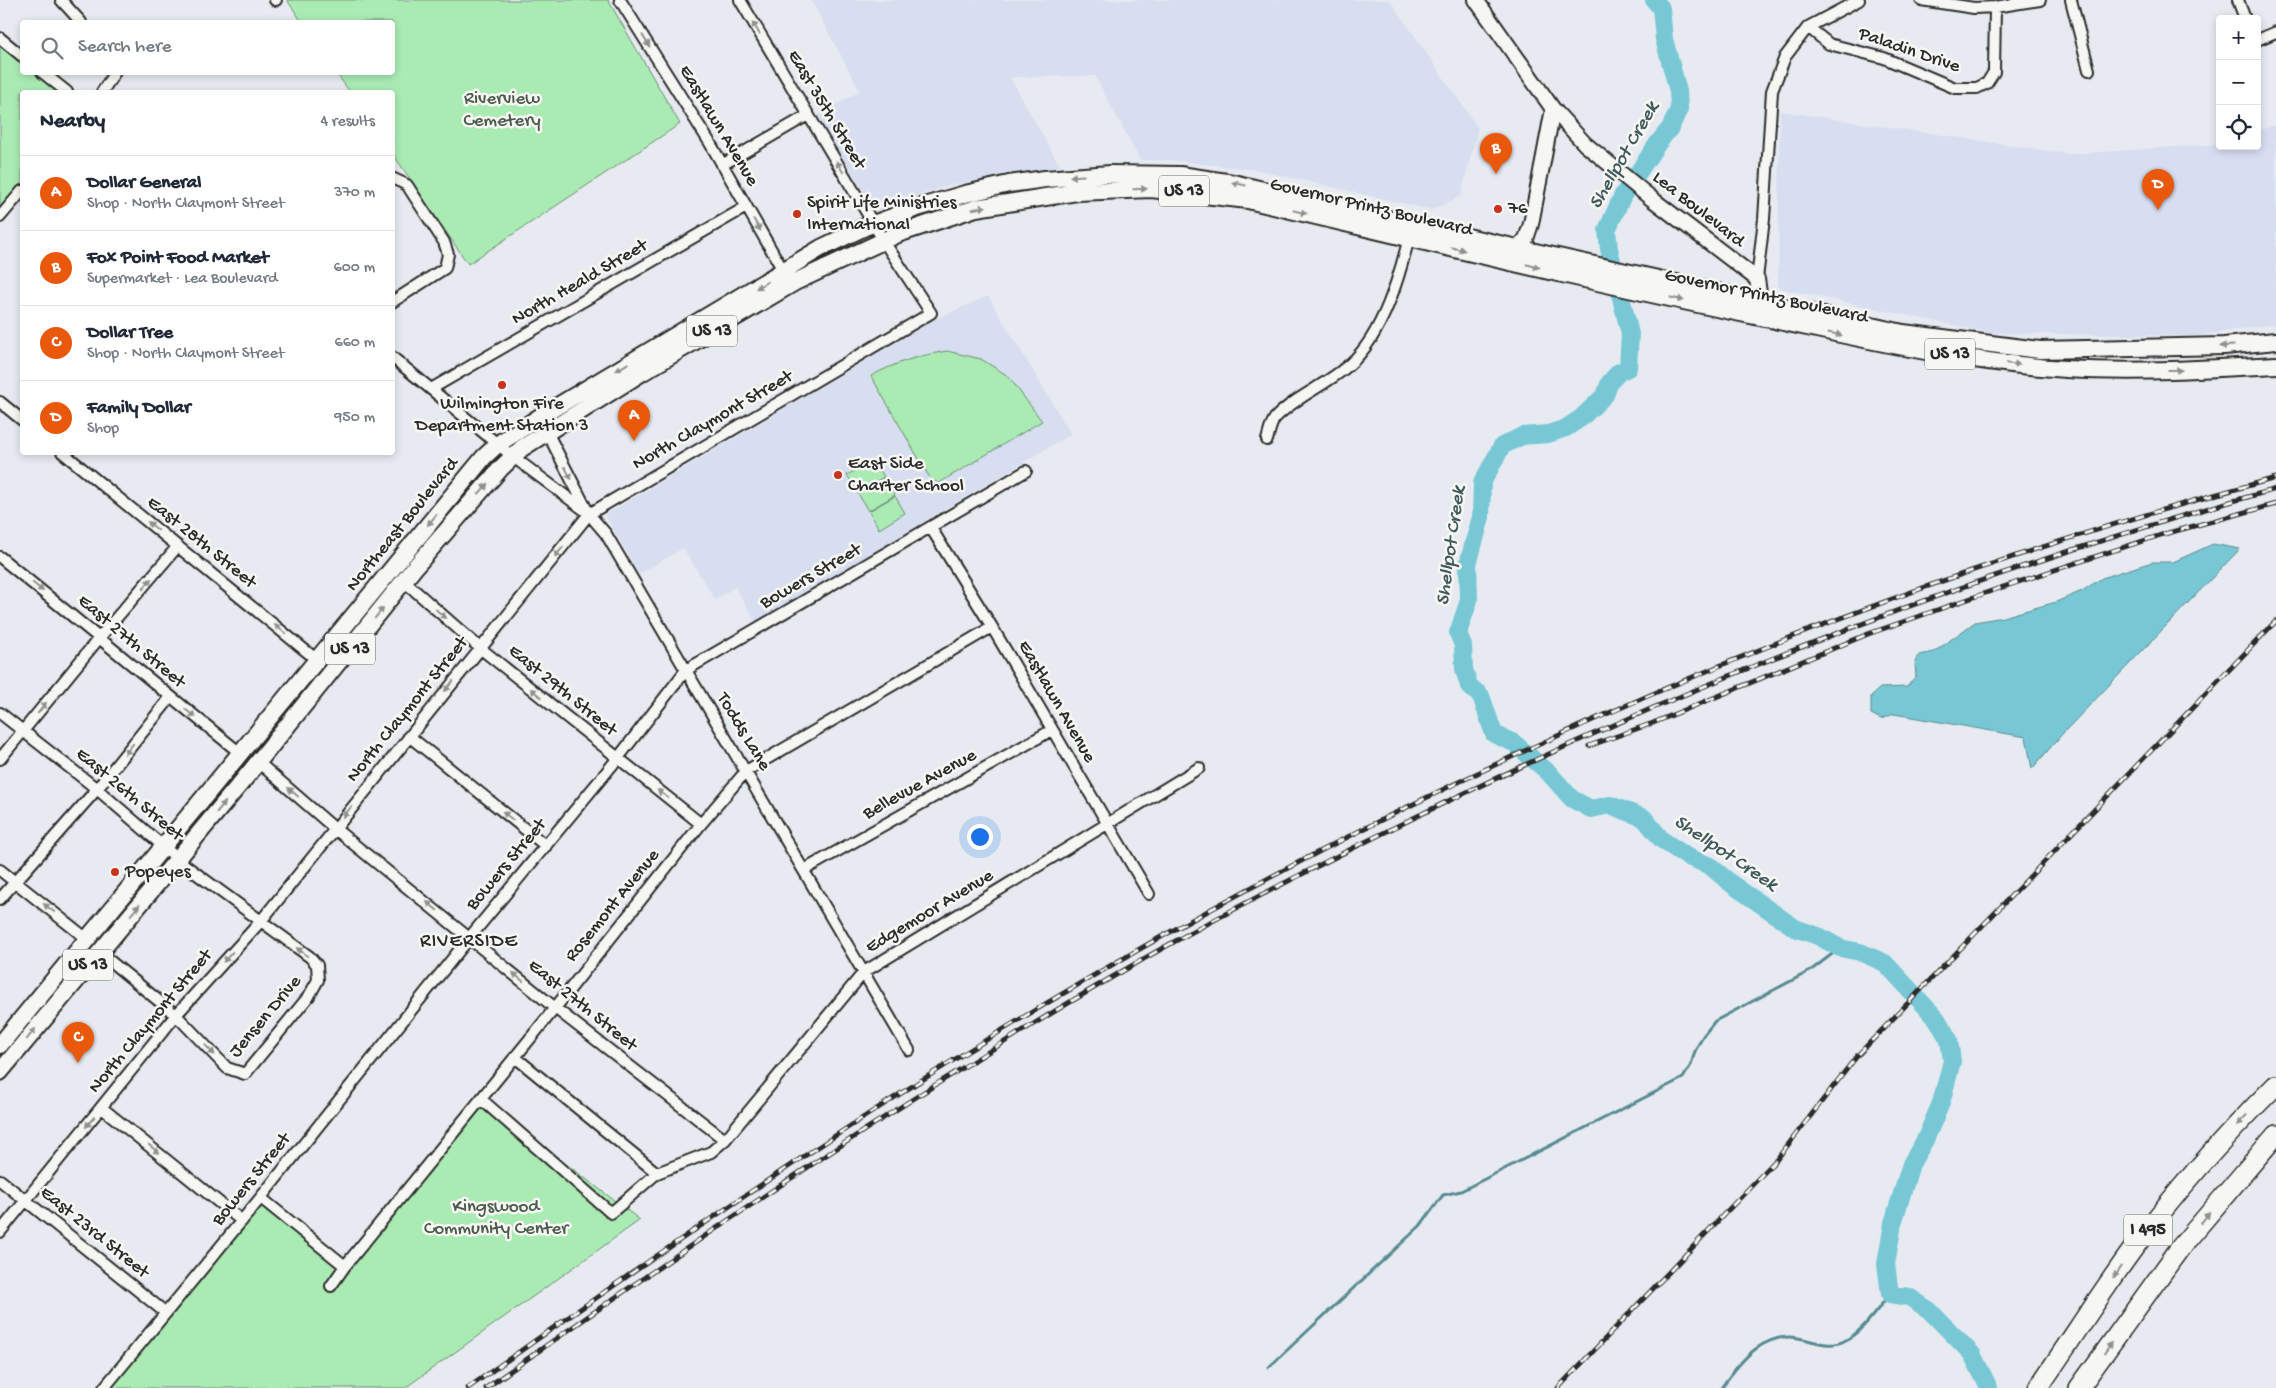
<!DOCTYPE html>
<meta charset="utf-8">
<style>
body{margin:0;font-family:"Gochi Hand",sans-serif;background:#f2f2f3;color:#1f2937}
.controls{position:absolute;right:15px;top:15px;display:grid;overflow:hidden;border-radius:5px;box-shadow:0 2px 8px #0003}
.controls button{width:45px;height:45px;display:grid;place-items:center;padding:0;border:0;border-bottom:1px solid #e0e1e3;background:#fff;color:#1f2937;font:25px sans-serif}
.you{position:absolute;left:979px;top:836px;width:18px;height:18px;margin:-12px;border:4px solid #fff;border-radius:50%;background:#1a73e8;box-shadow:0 0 0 8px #1a73e833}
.badge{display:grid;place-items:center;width:32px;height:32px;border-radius:50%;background:#ea580c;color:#fff;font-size:16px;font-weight:700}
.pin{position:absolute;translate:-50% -41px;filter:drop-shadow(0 1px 2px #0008)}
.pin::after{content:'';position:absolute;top:26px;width:18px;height:15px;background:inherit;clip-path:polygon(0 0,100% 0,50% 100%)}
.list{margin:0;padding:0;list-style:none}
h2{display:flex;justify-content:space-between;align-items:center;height:65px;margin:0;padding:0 20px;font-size:21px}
h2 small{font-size:16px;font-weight:400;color:#747a83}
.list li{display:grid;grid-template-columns:32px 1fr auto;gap:15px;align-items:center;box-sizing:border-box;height:75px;padding:0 20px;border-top:1px solid #e0e1e3}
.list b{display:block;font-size:19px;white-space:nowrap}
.list p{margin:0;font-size:16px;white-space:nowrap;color:#747a83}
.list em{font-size:16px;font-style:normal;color:#747a83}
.icon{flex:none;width:28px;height:28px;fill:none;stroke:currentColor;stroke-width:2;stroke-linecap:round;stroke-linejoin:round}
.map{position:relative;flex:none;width:2276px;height:1388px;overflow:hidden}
.search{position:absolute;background:#fff;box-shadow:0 2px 8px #0003;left:20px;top:20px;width:375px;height:55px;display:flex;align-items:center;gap:12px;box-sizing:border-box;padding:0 18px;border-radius:5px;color:#747a83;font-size:19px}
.panel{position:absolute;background:#fff;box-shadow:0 2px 8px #0003;left:20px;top:90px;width:375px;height:365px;border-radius:5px}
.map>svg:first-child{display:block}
</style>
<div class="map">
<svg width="2276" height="1388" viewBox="0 0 2276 1388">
<rect width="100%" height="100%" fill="#e7ebf1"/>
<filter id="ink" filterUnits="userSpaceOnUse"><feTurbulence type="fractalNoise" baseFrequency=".02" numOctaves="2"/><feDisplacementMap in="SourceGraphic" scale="10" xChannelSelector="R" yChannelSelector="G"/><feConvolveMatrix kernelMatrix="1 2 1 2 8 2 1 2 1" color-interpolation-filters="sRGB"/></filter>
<g filter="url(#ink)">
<path fill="#d6def0" d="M811,0H1390L1478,128L1461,196L1432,210L1258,170L1168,160H1140L1095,76L1010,77L1060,166L949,185L875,211L817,116L860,91Z
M1780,111L2070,154L2220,144V146H2257V131L2276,125V324L2194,336L1991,333L1778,288Z
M988,296L1071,434L756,622L735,587L715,600L683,548L639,574L605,515L935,319Z"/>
<path fill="#aaebb4" stroke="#6a8b70" d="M287,0H608L680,124L468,264L393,154L392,92H350L336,73L392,72V22H302Z
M0,38L22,56V72L42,73L67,92H22V191L0,217Z
M947,351L981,359L1008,376L1042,421L939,483L931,480L871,376C897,362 917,356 947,351Z
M874,460L884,477L858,492L847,475Z
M884,478L895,495L868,511L858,493Z
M895,496L905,513L879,529L869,511Z
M481,1099L640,1220L405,1388H107L258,1201L343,1268Z"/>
<path fill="#78c7d5" stroke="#598991" d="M2213,544L2240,549L2064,732L2032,769L2026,737L1894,714L1881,719L1871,714V696L1880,688L1907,687L1916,676L1915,664L1919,655L1934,652L1975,622L2003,617L2056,602L2082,591L2102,578L2152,562H2173Z"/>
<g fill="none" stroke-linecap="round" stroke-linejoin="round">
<path stroke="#598991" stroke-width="3" d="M1269,1367L1420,1226L1443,1195L1461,1191L1683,1078L1691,1065L1695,1051L1703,1036L1715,1021L1810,971L1840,948
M1721,1388C1741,1360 1765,1329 1803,1339C1817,1342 1831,1348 1844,1341C1863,1332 1877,1309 1890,1294"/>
<path stroke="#78c7d5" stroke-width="18" d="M1654,0L1661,8L1664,39L1678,91L1679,109L1670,128L1658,143L1623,195L1607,230L1609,249L1630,334L1628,368L1619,372L1610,382L1605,395L1581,418L1566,428L1548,434L1522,436L1502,446L1482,483L1481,517L1468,564L1469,600L1458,633L1463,645L1464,669L1469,686L1481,696L1494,734L1514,743L1548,772L1572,799L1591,809L1610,805L1644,818L1662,840L1686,856L1710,866L1733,885L1795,928L1818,936L1840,948L1860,952L1885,963L1937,1019L1949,1040L1952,1061L1941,1103L1925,1140L1911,1164L1893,1223L1886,1264L1890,1294L1909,1297L1929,1310L1972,1354L1989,1388"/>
<defs>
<path id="street" d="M61,0L81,22
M275,0H276
M620,0L710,143L784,272
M1921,0L1974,8L1995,7L2040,0
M2071,0L2089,70
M2238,0L2245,19
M1808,27L1829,44L1884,58L1955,88H1977L1987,83L1994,72L1995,7
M0,38L22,56
M2257,40L2276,32
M42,72L67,92
M102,92L115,72
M722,165L808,115
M392,178L407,185L444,242L448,254L445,268L392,302
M0,217L22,191
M1757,279L1764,219L1772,91L1785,57L1808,27L1859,0
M392,357L512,456L587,512
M431,389L746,207
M0,402L22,420
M547,432L589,514L606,534L909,1050
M1267,440C1269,433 1271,423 1275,418C1296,396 1327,385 1350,364C1383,335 1400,275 1410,233
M62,452L317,660
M931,528L992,627L1149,894
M0,557L240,753
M405,582L480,648L701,824
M0,713L97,789L186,866L310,957L317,965L318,980L309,996L245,1074L227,1068L176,1015L99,952
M409,736L546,846
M0,759L100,637L178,546
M258,762L334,828L555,1008L725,1140
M0,870L87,939
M804,870L1052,730
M0,899L97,789L170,698
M515,1057L657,1173
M481,1099L611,1213L657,1173L711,1152L725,1140L864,972L1199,768
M102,1108L242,1221
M0,1180L166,1313
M261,1198L345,1266
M0,1232L176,1015L261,921L589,514L931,313L883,240L740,0
M331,1286L345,1266L555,1008L701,824L746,771L992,627
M104,1388L258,1201L470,937L618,758L686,670L1026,471"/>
<path id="secondary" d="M1476,0L1553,109L1585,144L1652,199L1757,279L1759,293L1757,301
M1518,248L1526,239L1531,224L1553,109"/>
<path id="primary" d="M0,1045L484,457L498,444L546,413L821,248L865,227L917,208L965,194L1009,184L1045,179L1110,174L1180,175L1233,183L1440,231L1903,333L2040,350L2224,346L2276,341
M0,1072L250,772L415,567L501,468L522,448L641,373L795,282L898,234L976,208L1077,192L1151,189L1248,200C1418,240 1588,282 1760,317C1861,338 1963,363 2066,369C2136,373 2206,369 2276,365"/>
<path id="highway" d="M2038,1388C2070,1342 2100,1294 2133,1249C2176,1191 2225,1136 2276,1085
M2079,1388L2180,1248L2276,1135"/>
</defs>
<use href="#street" stroke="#2b2b2b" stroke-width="14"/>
<use href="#secondary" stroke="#2b2b2b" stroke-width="18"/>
<use href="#primary" stroke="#2b2b2b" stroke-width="20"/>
<use href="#highway" stroke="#2b2b2b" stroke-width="22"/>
<use href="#street" stroke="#f6f6f2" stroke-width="10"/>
<use href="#secondary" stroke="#f6f6f2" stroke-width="14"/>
<use href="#primary" stroke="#f6f6f2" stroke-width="16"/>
<use href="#highway" stroke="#f6f6f2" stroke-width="19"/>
<defs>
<path id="rail" d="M1589,746L1653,723L1868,634L2000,588L2164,534L2276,504
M468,1388C688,1232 910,1079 1145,946C1500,745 1881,583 2276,478
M486,1388C701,1236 919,1088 1147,957C1244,902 1344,852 1444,803C1712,674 1989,568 2276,489
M1558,1388L1777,1159L1857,1056L2276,621"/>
</defs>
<use href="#rail" stroke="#2b2b2b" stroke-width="5"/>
<use href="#rail" stroke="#f6f6f2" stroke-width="3" stroke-dasharray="9" stroke-linecap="butt"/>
</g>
<defs><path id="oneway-solid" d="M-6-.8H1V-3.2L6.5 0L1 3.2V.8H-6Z" transform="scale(1.25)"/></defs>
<g fill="#90908e">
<use href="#oneway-solid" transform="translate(756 28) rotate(-121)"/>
<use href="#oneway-solid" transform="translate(646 41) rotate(58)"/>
<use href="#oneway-solid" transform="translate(840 167) rotate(-121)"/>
<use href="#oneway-solid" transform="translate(1077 176) rotate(176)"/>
<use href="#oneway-solid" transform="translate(1239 184) rotate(-168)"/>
<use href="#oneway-solid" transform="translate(1140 189) rotate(-2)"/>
<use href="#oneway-solid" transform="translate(979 208) rotate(-12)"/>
<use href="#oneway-solid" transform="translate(1300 212) rotate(13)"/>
<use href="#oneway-solid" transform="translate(757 225) rotate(59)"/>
<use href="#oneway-solid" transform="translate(1458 249) rotate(13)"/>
<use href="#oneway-solid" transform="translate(1533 266) rotate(13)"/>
<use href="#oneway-solid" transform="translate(762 285) rotate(149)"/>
<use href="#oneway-solid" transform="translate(1677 299) rotate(13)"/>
<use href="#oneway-solid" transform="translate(1835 334) rotate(12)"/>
<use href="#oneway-solid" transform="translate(2227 346) rotate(176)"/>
<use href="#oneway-solid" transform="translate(2013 364) rotate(6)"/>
<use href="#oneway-solid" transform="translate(622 367) rotate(149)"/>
<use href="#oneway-solid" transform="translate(2175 370)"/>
<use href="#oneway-solid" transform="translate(568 473) rotate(63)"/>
<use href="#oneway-solid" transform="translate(483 489) rotate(-49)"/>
<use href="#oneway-solid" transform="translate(432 520) rotate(130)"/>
<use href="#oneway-solid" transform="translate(153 526) rotate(-141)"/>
<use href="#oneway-solid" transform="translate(559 552) rotate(129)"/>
<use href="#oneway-solid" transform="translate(147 584) rotate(-51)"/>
<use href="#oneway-solid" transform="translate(38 587) rotate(39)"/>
<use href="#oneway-solid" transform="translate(379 613) rotate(-51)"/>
<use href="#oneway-solid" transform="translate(441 614) rotate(41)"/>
<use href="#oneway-solid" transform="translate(280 629) rotate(-141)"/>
<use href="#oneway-solid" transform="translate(449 686) rotate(129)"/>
<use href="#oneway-solid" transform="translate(536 693) rotate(-141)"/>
<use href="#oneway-solid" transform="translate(42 708) rotate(-52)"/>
<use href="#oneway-solid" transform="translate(190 713) rotate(37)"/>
<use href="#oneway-solid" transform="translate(129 749) rotate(128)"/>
<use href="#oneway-solid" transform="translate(293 792) rotate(-139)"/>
<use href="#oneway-solid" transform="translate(663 794) rotate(-142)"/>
<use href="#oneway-solid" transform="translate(221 807) rotate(-50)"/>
<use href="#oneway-solid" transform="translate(347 812) rotate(129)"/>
<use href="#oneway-solid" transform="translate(508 816) rotate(-141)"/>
<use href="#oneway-solid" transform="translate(432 906) rotate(-141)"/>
<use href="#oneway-solid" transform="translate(49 908) rotate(-143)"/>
<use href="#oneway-solid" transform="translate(135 910) rotate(-49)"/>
<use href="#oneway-solid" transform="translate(302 952) rotate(-143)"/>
<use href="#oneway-solid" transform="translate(228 957) rotate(132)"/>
<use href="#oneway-solid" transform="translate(518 977) rotate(-140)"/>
<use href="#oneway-solid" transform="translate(31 1034) rotate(-51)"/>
<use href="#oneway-solid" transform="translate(210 1050) rotate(46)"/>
<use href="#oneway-solid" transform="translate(2242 1120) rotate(133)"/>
<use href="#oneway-solid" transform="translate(90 1122) rotate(130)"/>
<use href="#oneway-solid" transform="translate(154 1149) rotate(39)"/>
<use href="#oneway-solid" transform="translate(2205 1218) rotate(-50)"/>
<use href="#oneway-solid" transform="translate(2117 1272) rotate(124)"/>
<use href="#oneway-solid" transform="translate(2108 1348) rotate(-54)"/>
</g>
</g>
<g fill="#c8321e" stroke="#f6f6f2" stroke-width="2">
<circle cx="1498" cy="209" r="5"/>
<circle cx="797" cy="214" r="5"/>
<circle cx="502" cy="385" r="5"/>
<circle cx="838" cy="475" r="5"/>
<circle cx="115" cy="872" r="5"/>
</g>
<g text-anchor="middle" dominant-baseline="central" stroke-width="5" stroke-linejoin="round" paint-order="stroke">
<g fill="#f6f6f2" stroke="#686867" stroke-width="1">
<rect x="1159" y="175.5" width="50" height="31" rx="4"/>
<rect x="687" y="315.5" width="50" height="31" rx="4"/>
<rect x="1925" y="338.5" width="50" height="31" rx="4"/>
<rect x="325" y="633.5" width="50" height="31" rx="4"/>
<rect x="63" y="949.5" width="50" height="31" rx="4"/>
<rect x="2124" y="1214.5" width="48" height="31" rx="4"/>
</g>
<g font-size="18" font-weight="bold" fill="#2b2b2b">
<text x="1184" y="191">US 13</text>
<text x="712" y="331">US 13</text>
<text x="1950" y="354">US 13</text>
<text x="350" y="649">US 13</text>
<text x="88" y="965">US 13</text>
<text x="2148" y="1230">I 495</text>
</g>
<g font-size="19" fill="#2b2b2b" stroke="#f6f6f2">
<text transform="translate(1909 51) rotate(19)">Paladin Drive</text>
<text transform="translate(826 110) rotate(59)">East 35th Street</text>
<text transform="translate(718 126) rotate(59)">Eastlawn Avenue</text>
<text transform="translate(1371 208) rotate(13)">Governor Printz Boulevard</text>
<text transform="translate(1698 210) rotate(38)">Lea Boulevard</text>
<text transform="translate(580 283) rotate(-30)">North Heald Street</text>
<text transform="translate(1766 297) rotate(12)">Governor Printz Boulevard</text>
<text transform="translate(713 421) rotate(-30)">North Claymont Street</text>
<text transform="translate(403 525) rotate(-51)">Northeast Boulevard</text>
<text transform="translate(201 543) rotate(39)">East 28th Street</text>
<text transform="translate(811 577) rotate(-30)">Bowers Street</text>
<text transform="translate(131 642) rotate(40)">East 27th Street</text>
<text transform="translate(562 691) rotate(39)">East 29th Street</text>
<text transform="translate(1056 702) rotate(60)">Eastlawn Avenue</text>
<text transform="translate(408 710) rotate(-51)">North Claymont Street</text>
<text transform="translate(743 732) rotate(59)">Todds Lane</text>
<text transform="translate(920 785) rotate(-29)">Bellevue Avenue</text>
<text transform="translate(129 795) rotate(40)">East 26th Street</text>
<text transform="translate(507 865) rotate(-50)">Bowers Street</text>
<text transform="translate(613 906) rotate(-51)">Rosemont Avenue</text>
<text transform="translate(930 912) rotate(-31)">Edgemoor Avenue</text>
<text transform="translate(582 1006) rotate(39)">East 27th Street</text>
<text transform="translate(266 1017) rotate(-50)">Jensen Drive</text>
<text transform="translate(151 1022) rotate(-50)">North Claymont Street</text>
<text transform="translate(252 1180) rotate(-51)">Bowers Street</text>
<text transform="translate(94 1233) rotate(39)">East 23rd Street</text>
</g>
<g font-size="19" fill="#4b5b4d" stroke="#f6f6f2">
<text x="502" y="99">Riverview<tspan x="502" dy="22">Cemetery</tspan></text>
<text x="496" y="1207">Kingswood<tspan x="496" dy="22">Community Center</tspan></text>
</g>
<g font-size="19" fill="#2b2b2b" stroke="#f6f6f2" text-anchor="start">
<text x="807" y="203">Spirit Life Ministries<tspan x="807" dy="22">International</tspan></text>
<text x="1508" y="209">76</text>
<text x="502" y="404" text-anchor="middle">Wilmington Fire<tspan x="502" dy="22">Department Station 3</tspan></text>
<text x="848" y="464">East Side<tspan x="848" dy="22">Charter School</tspan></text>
<text x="125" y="872">Popeyes</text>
</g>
<g font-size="20" font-style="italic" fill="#425a5e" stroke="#f6f6f2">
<text transform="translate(1625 156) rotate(-60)">Shellpot Creek</text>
<text transform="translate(1452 546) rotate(-82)">Shellpot Creek</text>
<text transform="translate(1725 854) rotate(34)">Shellpot Creek</text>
</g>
<g font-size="20" letter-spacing="1" fill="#2b2b2b" stroke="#f6f6f2">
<text x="469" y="942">RIVERSIDE</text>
</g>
</g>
</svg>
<div class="controls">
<button>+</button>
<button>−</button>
<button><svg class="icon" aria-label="locate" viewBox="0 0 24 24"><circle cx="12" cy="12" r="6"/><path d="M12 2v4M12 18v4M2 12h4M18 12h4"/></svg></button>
</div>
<div class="you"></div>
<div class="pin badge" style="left:634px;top:441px">A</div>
<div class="pin badge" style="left:1496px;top:174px">B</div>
<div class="pin badge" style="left:78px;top:1063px">C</div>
<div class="pin badge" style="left:2158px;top:210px">D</div>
<div class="search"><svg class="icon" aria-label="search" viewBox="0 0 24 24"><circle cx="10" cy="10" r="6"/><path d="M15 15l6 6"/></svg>Search here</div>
<section class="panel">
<h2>Nearby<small>4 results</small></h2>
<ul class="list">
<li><span class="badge">A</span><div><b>Dollar General</b><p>Shop · North Claymont Street</p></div><em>370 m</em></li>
<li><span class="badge">B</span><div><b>Fox Point Food Market</b><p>Supermarket · Lea Boulevard</p></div><em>600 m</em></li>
<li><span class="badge">C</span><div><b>Dollar Tree</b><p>Shop · North Claymont Street</p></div><em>660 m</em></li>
<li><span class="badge">D</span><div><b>Family Dollar</b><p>Shop</p></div><em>950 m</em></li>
</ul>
</section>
</div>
